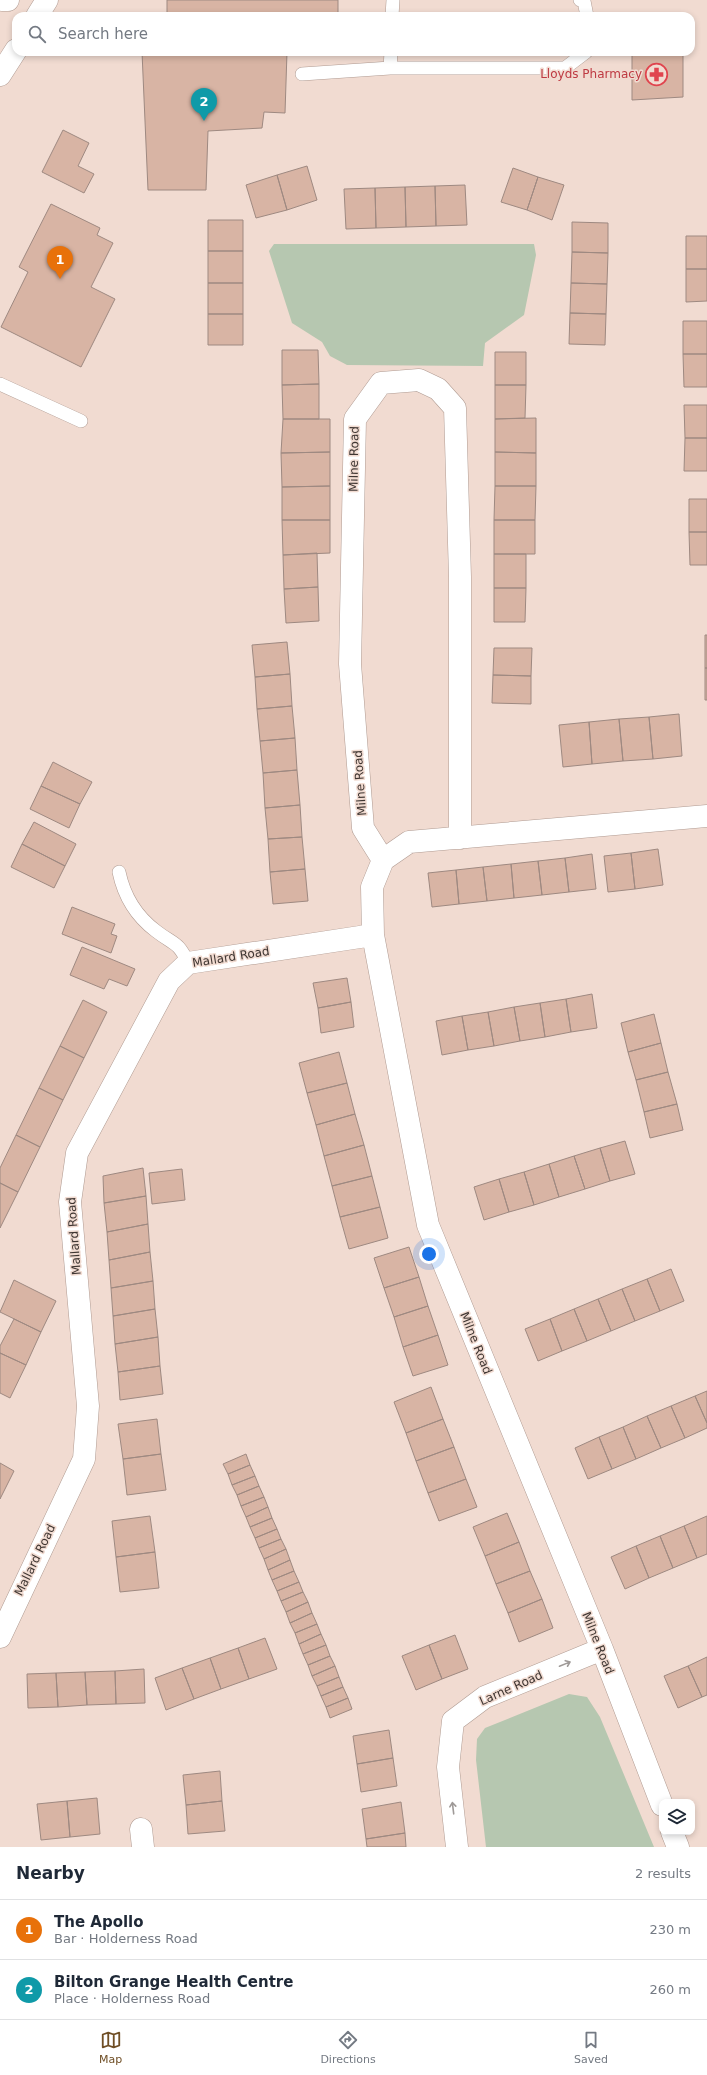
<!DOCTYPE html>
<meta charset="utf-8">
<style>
body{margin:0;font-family:"DejaVu Sans",sans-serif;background:#f2f2f3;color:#1f2937}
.controls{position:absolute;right:12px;bottom:12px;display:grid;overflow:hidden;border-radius:8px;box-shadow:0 2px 6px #0003}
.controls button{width:36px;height:36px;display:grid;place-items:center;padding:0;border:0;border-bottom:1px solid #e0e1e3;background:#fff;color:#1f2937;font:20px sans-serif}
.you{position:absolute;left:429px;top:1254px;width:14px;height:14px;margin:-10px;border:3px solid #fff;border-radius:50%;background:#1a73e8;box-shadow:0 0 0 6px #1a73e833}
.badge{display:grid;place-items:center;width:26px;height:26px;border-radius:50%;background:#6f4e25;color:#fff;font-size:13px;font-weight:700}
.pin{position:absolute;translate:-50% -33px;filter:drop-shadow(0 1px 2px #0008)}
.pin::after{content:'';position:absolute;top:21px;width:14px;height:12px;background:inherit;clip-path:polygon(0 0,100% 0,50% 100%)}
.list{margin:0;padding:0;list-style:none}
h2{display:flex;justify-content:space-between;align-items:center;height:52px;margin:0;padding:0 16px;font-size:17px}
h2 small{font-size:13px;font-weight:400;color:#747a83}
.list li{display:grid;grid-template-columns:26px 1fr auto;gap:12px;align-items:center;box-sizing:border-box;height:60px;padding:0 16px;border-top:1px solid #e0e1e3}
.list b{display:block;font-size:15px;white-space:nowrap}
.list p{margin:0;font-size:13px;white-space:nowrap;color:#747a83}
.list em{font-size:13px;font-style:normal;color:#747a83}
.icon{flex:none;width:22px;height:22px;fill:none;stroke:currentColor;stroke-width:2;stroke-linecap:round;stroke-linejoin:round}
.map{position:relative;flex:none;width:707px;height:1847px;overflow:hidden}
.search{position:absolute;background:#fff;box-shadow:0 2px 6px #0003;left:12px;right:12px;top:12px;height:44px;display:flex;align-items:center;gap:10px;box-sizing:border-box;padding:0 14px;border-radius:12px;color:#747a83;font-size:15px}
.sheet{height:172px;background:#fff}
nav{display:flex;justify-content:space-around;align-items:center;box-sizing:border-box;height:56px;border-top:1px solid #e0e1e3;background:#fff;font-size:11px;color:#747a83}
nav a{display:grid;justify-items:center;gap:2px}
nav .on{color:#6f4e25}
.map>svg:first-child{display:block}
</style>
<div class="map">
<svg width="707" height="1847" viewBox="0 0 707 1847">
<rect width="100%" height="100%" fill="#f1dbd1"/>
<path fill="#b6c7b0" d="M274,244H534L536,255L524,315L485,343L483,366L347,365L330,356L322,342L292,323L269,251Z
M569,1694L587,1697L600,1717L654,1847H486L476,1760L477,1739L485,1728Z"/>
<path fill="#d8b4a4" stroke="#9e8981" d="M167,0H338V16H167Z
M142,52H287L285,113L264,112L262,128L208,131L206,190H148Z
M632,52H683V97L632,100Z
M63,130L89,143L78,166L94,174L84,193L42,172Z
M307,166L317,200L287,210L277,175Z
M513,168L538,177L527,210L501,202Z
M277,175L287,210L256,218L246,185Z
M538,177L564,185L552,220L527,210Z
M465,185L467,225L436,226L435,186Z
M435,186L436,226L406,227L405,187Z
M405,187L406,227L376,228L375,188Z
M375,188L376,228L346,229L344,189Z
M51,204L100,228L97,235L113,243L91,287L115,299L81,367L1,327L28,272L19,267Z
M208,220H243V251H208Z
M572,222L608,223V253L572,252Z
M686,236H707V269H686Z
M208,251H243V283H208Z
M572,252L608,253L607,284L571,283Z
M686,269H707V301L686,302Z
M208,283H243V314H208Z
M571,283L607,284L606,314L570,313Z
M570,313L606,314L605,345L569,344Z
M208,314H243V345H208Z
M683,321H707V354H683Z
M282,350H318L319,384L282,385Z
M495,352H526V385H495Z
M683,354H707V387H684Z
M319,384V419H283L282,385Z
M495,385H526L525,418L495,419Z
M684,405H707V438H685Z
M536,418V453L495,452V419Z
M283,419H330V452L281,453Z
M685,438H707V471H684Z
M330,452V486L282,487L281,453Z
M495,452L536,453V486H495Z
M330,486V520H282V487Z
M495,486H536L535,520H494Z
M689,499H707V532H689Z
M282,520H330V553L283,555Z
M494,520H535V554H494Z
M689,532H707V565H690Z
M317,553L318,587L284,589L283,555Z
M494,554H526V588H494Z
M318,587L319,621L286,623L284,589Z
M494,588H526L525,622H494Z
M705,635H707V668H705Z
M287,642L290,674L255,677L252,645Z
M494,648H532L531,676L493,675Z
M705,668H707V700H705Z
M290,674L292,706L257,709L255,677Z
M493,675L531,676V704L492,703Z
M292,706L295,738L260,741L257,709Z
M679,714L682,756L653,759L649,717Z
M649,717L653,759L623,761L619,719Z
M619,719L623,761L592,764L589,722Z
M589,722L592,764L563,767L559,725Z
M295,738L297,770L263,773L260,741Z
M53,762L92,782L80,804L41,786Z
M297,770L300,805L265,808L263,773Z
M41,786L80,804L69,828L30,809Z
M300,805L302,837L268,839L265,808Z
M34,822L76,844L65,866L22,844Z
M302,837L305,869L270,872L268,839Z
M22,844L65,866L54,888L11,867Z
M658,849L663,885L635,889L631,853Z
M631,853L635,889L608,892L604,856Z
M592,854L596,889L569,892L565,858Z
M565,858L569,892L542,895L538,861Z
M538,861L542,895L514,898L511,864Z
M511,864L514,898L487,901L483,867Z
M483,867L487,901L459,904L456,870Z
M305,869L308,901L273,904L270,872Z
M456,870L459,904L432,907L428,873Z
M72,907L115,924L111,934L117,936L111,953L62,934Z
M82,947L135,969L127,986L109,979L104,989L70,975Z
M347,978L351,1002L318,1008L313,983Z
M592,994L597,1028L571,1032L566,999Z
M566,999L571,1032L545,1037L540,1003Z
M83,1000L107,1012L84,1058L60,1046Z
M351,1002L354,1027L321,1033L318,1008Z
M540,1003L545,1037L520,1041L514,1007Z
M514,1007L520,1041L494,1046L488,1012Z
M488,1012L494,1046L468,1050L462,1016Z
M654,1014L661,1043L628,1052L621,1023Z
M462,1016L468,1050L442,1055L436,1021Z
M661,1043L668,1072L636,1080L628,1052Z
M60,1046L84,1058L63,1100L39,1088Z
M339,1052L347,1083L307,1093L299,1063Z
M668,1072L677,1104L644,1112L636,1080Z
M347,1083L355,1114L316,1125L307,1093Z
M39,1088L63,1100L40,1147L16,1135Z
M677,1104L683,1130L650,1138L644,1112Z
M355,1114L364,1145L324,1156L316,1125Z
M16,1135L40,1147L18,1192L0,1183V1168Z
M625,1141L635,1174L610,1181L600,1148Z
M364,1145L372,1176L332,1186L324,1156Z
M600,1148L610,1181L585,1189L574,1156Z
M574,1156L585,1189L559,1197L549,1164Z
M549,1164L559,1197L534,1205L524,1172Z
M143,1168L146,1196L104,1203L103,1176Z
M182,1169L185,1200L152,1204L149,1173Z
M524,1172L534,1205L509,1212L499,1179Z
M372,1176L380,1207L340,1217L332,1186Z
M499,1179L509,1212L484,1220L474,1187Z
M0,1183L18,1192L0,1228Z
M146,1196L148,1224L107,1232L104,1203Z
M380,1207L388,1238L349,1249L340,1217Z
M148,1224L150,1252L109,1260L107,1232Z
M409,1247L419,1277L384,1288L374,1258Z
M150,1252L153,1281L111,1288L109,1260Z
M671,1269L684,1301L660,1311L647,1279Z
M419,1277L428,1306L394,1317L384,1288Z
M647,1279L660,1311L635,1321L622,1289Z
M14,1280L56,1301L41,1332L0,1312Z
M153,1281L155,1309L113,1316L111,1288Z
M622,1289L635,1321L611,1331L598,1299Z
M598,1299L611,1331L587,1341L574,1309Z
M428,1306L438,1335L403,1347L394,1317Z
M155,1309L158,1337L115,1344L113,1316Z
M574,1309L587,1341L562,1351L550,1319Z
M14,1319L41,1332L26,1365L0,1353V1346Z
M550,1319L562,1351L538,1361L525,1329Z
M438,1335L448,1365L413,1376L403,1347Z
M158,1337L160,1366L118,1372L115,1344Z
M0,1353L26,1365L10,1398L0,1393Z
M160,1366L163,1394L120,1400L118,1372Z
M431,1387L443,1419L406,1433L394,1402Z
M707,1391V1423L695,1396Z
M695,1396L707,1423V1428L685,1438L671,1406Z
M671,1406L685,1438L661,1448L647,1416Z
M647,1416L661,1448L636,1459L623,1427Z
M157,1419L161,1454L123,1459L118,1424Z
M443,1419L454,1447L416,1461L406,1433Z
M623,1427L636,1459L612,1469L599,1437Z
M599,1437L612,1469L588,1479L575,1448Z
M454,1447L466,1479L428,1493L416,1461Z
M161,1454L166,1490L127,1495L123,1459Z
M246,1454L250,1465L228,1474L223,1464Z
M0,1463L14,1471L0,1499Z
M250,1465L255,1476L232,1485L228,1474Z
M255,1476L259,1486L237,1495L232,1485Z
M466,1479L477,1507L439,1521L428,1493Z
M259,1486L264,1497L241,1506L237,1495Z
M264,1497L268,1507L246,1517L241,1506Z
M268,1507L272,1518L250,1527L246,1517Z
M507,1513L519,1542L485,1556L473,1527Z
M150,1516L155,1552L116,1557L112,1521Z
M707,1516V1554L697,1558L684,1526Z
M272,1518L277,1529L255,1538L250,1527Z
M684,1526L697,1558L673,1568L660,1536Z
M277,1529L281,1539L259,1548L255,1538Z
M660,1536L673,1568L649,1578L636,1546Z
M281,1539L286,1549L264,1559L259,1548Z
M519,1542L530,1571L496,1584L485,1556Z
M636,1546L649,1578L625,1589L611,1557Z
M286,1549L290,1560L268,1570L264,1559Z
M155,1552L159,1588L120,1592L116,1557Z
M290,1560L294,1571L272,1580L268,1570Z
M294,1571L299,1582L277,1591L272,1580Z
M530,1571L542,1599L508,1613L496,1584Z
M299,1582L303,1592L281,1601L277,1591Z
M303,1592L308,1602L286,1612L281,1601Z
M542,1599L553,1628L519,1642L508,1613Z
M308,1602L312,1613L290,1623L286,1612Z
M312,1613L317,1624L295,1633L290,1623Z
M317,1624L321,1634L299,1644L295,1633Z
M321,1634L326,1645L303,1654L299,1644Z
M455,1635L468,1669L442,1679L429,1645Z
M265,1638L277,1669L249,1679L238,1648Z
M326,1645L330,1656L308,1665L303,1654Z
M429,1645L442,1679L416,1690L402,1656Z
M238,1648L249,1679L221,1689L210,1658Z
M330,1656L335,1666L312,1676L308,1665Z
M707,1657V1695L702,1697L688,1666Z
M210,1658L221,1689L194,1699L182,1668Z
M335,1666L339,1677L317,1686L312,1676Z
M688,1666L702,1697L678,1708L664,1676Z
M182,1668L194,1699L166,1710L155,1678Z
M144,1669L145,1703L116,1704L115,1671Z
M115,1671L116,1704L87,1705L85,1672Z
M85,1672L87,1705L58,1707L56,1673Z
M56,1673L58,1707L28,1708L27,1674Z
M339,1677L343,1687L321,1696L317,1686Z
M343,1687L348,1698L326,1707L321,1696Z
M348,1698L352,1709L330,1718L326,1707Z
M389,1730L393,1758L357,1764L353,1736Z
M393,1758L397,1786L361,1792L357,1764Z
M220,1771L222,1801L186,1805L183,1775Z
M97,1798L100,1834L70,1837L67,1801Z
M67,1801L70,1837L41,1840L37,1804Z
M222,1801L225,1831L188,1834L186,1805Z
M401,1802L405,1833L366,1839L362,1809Z
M405,1833L406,1847H367L366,1839Z"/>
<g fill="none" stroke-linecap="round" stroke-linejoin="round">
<defs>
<path id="lane" d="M580,0L584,1L587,16
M392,16L393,0
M390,68L391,52
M302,74L390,68H565L586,52
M0,384L81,421
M119,872C124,896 136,916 156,931C174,945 178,941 188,963"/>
<path id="street" d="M383,860L363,828L350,664L355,419L381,383L419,380L438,389L455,408L460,577V838
M0,1637L84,1459L88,1406L70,1202L77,1153L169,981L188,963L373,935
M662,1805L602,1649L428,1225L373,935L372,887L383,860L409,842L707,816
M141,1829L143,1847
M672,1832L678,1847
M457,1847L448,1767L453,1721L485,1697L602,1649"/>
<path id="highway" d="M2,0H8
M37,16L47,0
M0,75L16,50"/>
</defs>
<use href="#lane" stroke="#b09b92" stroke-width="14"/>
<use href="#street" stroke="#b09b92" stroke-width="23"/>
<use href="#highway" stroke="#b09b92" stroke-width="23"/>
<use href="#lane" stroke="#fff" stroke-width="13"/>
<use href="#street" stroke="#fff" stroke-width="22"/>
<use href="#highway" stroke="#fff" stroke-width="22"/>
</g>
<defs><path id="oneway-shaft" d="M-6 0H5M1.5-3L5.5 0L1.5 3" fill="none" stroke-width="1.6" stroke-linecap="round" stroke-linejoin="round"/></defs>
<g stroke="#9f9a98">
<use href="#oneway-shaft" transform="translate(565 1664) rotate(-22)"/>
<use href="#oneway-shaft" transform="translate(453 1808) rotate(-97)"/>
</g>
<defs>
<symbol id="pharmacy-ring" viewBox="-11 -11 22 22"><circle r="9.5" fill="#f1dbd1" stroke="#e0444e" stroke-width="1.5"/><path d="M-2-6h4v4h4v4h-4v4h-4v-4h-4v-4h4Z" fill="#e0444e"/></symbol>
</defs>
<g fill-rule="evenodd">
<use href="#pharmacy-ring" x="644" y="62" width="25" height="25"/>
</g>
<g text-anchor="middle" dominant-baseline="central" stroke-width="3" stroke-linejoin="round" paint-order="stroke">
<g font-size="12" fill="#be3a42" stroke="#f1dbd1" text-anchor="end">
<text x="642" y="74">Lloyds Pharmacy</text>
</g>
<g font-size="12" fill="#3f3632" stroke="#f1dbd1">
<text transform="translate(354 459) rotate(-89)">Milne Road</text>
<text transform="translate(360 783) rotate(-94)">Milne Road</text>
<text transform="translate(231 957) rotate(-9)">Mallard Road</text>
<text transform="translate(74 1236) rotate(-94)">Mallard Road</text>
<text transform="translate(476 1343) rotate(68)">Milne Road</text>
<text transform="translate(35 1560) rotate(-64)">Mallard Road</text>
<text transform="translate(598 1643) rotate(68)">Milne Road</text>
<text transform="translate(511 1688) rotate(-24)">Larne Road</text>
</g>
</g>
</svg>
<div class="controls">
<button><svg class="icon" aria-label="layers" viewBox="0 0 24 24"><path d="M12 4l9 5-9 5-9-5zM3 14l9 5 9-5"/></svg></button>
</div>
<div class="you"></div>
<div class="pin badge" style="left:60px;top:279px;background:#e8710a">1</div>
<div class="pin badge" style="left:204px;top:121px;background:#0f9aa8">2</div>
<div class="search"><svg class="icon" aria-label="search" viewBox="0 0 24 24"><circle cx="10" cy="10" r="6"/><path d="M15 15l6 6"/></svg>Search here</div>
</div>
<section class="sheet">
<h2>Nearby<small>2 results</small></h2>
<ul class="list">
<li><span class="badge" style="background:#e8710a">1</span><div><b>The Apollo</b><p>Bar · Holderness Road</p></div><em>230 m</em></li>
<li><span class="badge" style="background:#0f9aa8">2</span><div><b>Bilton Grange Health Centre</b><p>Place · Holderness Road</p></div><em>260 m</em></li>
</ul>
</section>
<nav>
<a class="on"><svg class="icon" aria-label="map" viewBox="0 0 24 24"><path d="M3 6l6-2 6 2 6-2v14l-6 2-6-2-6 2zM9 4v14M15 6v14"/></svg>Map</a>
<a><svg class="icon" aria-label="directions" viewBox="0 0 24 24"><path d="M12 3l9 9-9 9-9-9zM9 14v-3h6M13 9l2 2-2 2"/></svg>Directions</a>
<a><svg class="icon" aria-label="saved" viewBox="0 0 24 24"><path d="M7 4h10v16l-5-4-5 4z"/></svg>Saved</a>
</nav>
